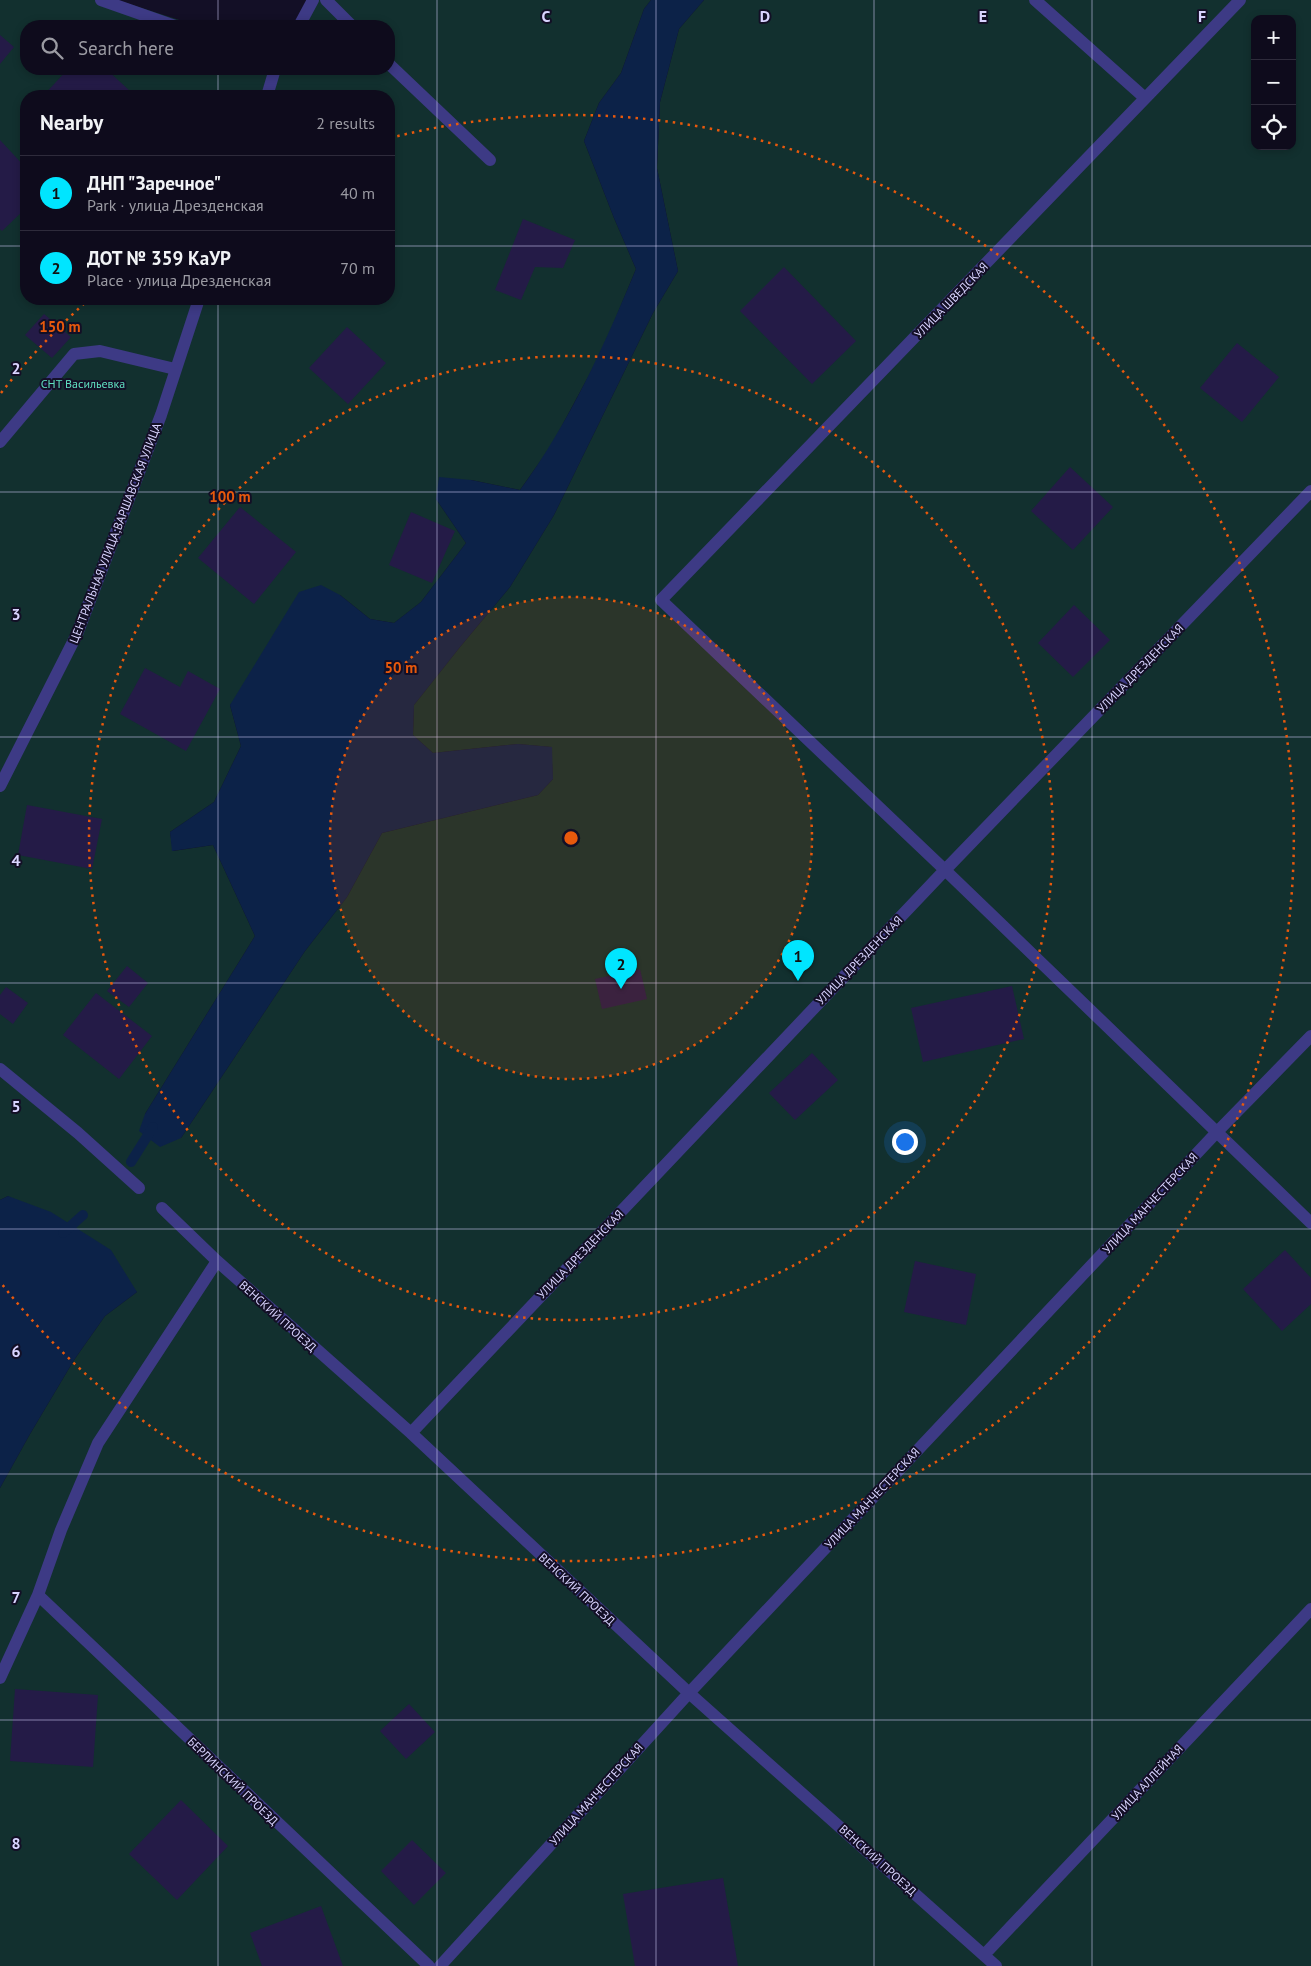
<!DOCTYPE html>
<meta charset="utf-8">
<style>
body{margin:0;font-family:"PT Sans",sans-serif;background:#171425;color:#f1f3f6}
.controls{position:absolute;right:15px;top:15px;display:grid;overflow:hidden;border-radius:10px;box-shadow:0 2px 8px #0003}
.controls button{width:45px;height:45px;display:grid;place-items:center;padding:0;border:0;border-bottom:1px solid #2e2b3b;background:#0e0b1c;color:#f1f3f6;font:25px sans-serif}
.you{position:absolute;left:904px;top:1141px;width:18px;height:18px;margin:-12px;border:4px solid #fff;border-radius:50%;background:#1a73e8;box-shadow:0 0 0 8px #1a73e833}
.badge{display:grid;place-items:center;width:32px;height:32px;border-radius:50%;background:#00e5ff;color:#111;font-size:16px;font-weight:700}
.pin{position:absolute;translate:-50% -41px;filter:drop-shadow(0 1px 2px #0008)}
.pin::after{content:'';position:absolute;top:26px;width:18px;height:15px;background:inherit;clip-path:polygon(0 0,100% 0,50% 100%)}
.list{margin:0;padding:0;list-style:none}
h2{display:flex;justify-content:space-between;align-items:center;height:65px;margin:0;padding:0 20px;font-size:21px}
h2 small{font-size:16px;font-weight:400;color:#9b9ba3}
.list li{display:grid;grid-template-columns:32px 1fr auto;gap:15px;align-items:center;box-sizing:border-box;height:75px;padding:0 20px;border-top:1px solid #2e2b3b}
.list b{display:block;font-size:19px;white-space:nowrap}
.list p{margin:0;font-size:16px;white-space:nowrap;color:#9b9ba3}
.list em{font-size:16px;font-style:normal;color:#9b9ba3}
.icon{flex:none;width:28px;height:28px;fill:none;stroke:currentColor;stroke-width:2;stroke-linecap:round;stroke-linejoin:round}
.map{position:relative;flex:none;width:1311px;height:1966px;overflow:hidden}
.search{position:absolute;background:#0e0b1c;box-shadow:0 2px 8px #0003;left:20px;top:20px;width:375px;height:55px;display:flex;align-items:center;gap:12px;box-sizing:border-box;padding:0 18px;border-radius:20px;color:#9b9ba3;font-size:19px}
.panel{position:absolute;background:#0e0b1c;box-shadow:0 2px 8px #0003;left:20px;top:90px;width:375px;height:215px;border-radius:20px}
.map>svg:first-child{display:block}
</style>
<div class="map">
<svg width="1311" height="1966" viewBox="0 0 1311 1966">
<rect width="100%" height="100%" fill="#130f26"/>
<path fill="#12302f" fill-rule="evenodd" d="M0,0H117L198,26H26V69H389V26H300L313,0H651L644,9L621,73L599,103L584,141L614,218L636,269L602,351L551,446L520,490L471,480L436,499L466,543L421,602L394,623L370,619L340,595L230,705L241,746L214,802L170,832L173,851L213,845L255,936L145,1114L181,1138L305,951L347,897L382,833L538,795L553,779L551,747L518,744L433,753L413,735L414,705L460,647L510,587L554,515L653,313L678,271L657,168L660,102L679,29L704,0H1311V1966H0V1488L30,1434L74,1360L105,1316L137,1292L8,1196L0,1200ZM1255,19H1292V146H1255ZM26,96H389V299H26Z"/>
<path fill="#0c2248" d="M651,0H704L679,29L660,102L657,168L678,271L653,313L554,515L510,587L460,647L414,705L413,735L433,753L518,744L552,747L553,779L538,795L382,833L347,897L305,951L181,1138L160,1147L139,1131L145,1114L255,936L213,845L172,851L170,832L214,802L241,746L230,705L299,592L321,585L340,595L370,619L394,623L421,602L466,543L436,499L439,477L471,480L520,490C570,422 604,346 636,269L614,218L584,141L599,103L621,73L644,9Z
M8,1196L51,1212L111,1250L137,1292L105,1316L74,1360L30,1434L0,1488V1200Z"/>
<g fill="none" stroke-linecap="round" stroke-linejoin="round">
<path stroke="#0c2248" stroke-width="10" d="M131,1162L153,1127
M63,1233L83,1215"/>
</g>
<path fill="#241b47" d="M0,35L14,47L0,64Z
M68,69H106L130,91L125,96H43Z
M0,140L26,168V208L2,231L0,229Z
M523,219L575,240L563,268L535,267L521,300L495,290Z
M784,267L856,341L812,384L740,311Z
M44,314L71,337L52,358L25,335Z
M347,327L386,363L348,404L309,368Z
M1237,343L1279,377L1242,422L1200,388Z
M1070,467L1113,507L1073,550L1031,511Z
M240,507L296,552L254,604L198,558Z
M411,512L455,531L432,583L389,565Z
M1074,605L1110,640L1073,677L1038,643Z
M145,668L180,687L188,671L220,689L186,751L120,714Z
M27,805L102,819L92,869L18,855Z
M127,966L148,983L129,1007L107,991Z
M640,969L647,999L602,1009L595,979Z
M1012,986L1024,1039L923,1062L911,1008Z
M6,987L28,1003L13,1024L0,1014V995Z
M96,993L152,1036L119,1079L63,1035Z
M812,1053L838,1080L795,1120L769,1093Z
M1285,1250L1311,1278V1304L1282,1331L1243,1289Z
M915,1261L976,1274L966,1325L904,1312Z
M15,1689L98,1695L93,1767L10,1761Z
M409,1704L435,1732L406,1759L380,1731Z
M181,1800L228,1846L177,1900L129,1854Z
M412,1840L446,1873L414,1905L381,1871Z
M723,1878L738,1966H635L623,1894Z
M321,1906L343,1966H262L250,1933Z"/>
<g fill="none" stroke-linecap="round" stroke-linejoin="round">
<path stroke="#3d3a85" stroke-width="12" d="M101,0L175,26
M326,0L352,26
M1035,0L1145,98
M1240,0L661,600L945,870L1311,1223
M299,26L313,0
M389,64L490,160
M267,96L275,69
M0,442L74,354L100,351L175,369
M0,786L77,634L161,415L199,299
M0,1069L78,1133L139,1188
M162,1208L217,1261L411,1433L689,1693L996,1966
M411,1433L945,870L1311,491
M38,1595L429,1966
M0,1678L38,1595L61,1530L98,1443L217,1261
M984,1955L1311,1609
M440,1966L689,1693L1216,1133L1311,1036"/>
</g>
<path fill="none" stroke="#d9d4ff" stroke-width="1" stroke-opacity="0.55" d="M218,0V26M437,0V1966M656,0V1966M874,0V1966M1092,0V1966M218,69V96M0,246H26M389,246H1311M218,299V1966M0,492H1311M0,737H1311M0,983H1311M0,1229H1311M0,1474H1311M0,1720H1311"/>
<circle cx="571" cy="838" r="241" fill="#e8590c" fill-opacity=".12"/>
<g fill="none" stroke="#e8590c" stroke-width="2.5" stroke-dasharray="2.5 5">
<circle cx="571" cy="838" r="241"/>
<circle cx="571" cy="838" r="482"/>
<path d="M1 393A723 723 0 0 1 87 301M390 138A723 723 0 1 1 1 1283"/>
</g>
<g text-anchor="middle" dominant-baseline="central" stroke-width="4" stroke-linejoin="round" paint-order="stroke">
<g font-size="12" fill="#d9d4ff" stroke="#130f26">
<text transform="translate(951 300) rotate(-46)">УЛИЦА ШВЕДСКАЯ</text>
<text transform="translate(115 533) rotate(-69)">ЦЕНТРАЛЬНАЯ УЛИЦА;ВАРШАВСКАЯ УЛИЦА</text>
<text transform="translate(1140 668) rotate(-46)">УЛИЦА ДРЕЗДЕНСКАЯ</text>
<text transform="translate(859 960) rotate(-46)">УЛИЦА ДРЕЗДЕНСКАЯ</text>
<text transform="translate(1150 1203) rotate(-47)">УЛИЦА МАНЧЕСТЕРСКАЯ</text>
<text transform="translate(580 1254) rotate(-46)">УЛИЦА ДРЕЗДЕНСКАЯ</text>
<text transform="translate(278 1316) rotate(42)">ВЕНСКИЙ ПРОЕЗД</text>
<text transform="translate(872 1498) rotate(-47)">УЛИЦА МАНЧЕСТЕРСКАЯ</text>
<text transform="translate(577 1589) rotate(43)">ВЕНСКИЙ ПРОЕЗД</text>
<text transform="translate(233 1781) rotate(44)">БЕРЛИНСКИЙ ПРОЕЗД</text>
<text transform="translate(1147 1782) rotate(-47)">УЛИЦА АЛЛЕЙНАЯ</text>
<text transform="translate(596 1794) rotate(-48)">УЛИЦА МАНЧЕСТЕРСКАЯ</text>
<text transform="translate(878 1860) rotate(42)">ВЕНСКИЙ ПРОЕЗД</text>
</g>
<g font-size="12" fill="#5fe0c0" stroke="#130f26">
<text x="83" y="383">СНТ Васильевка</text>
</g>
</g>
<g font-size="16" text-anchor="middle" font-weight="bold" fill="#d9d4ff" stroke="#130f26" stroke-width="4" stroke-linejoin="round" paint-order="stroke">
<text x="546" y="22">C</text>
<text x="765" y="22">D</text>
<text x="983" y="22">E</text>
<text x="1202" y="22">F</text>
<text x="16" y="374">2</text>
<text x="16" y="620">3</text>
<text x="16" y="866">4</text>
<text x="16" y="1112">5</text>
<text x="16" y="1357">6</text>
<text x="16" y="1603">7</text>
<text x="16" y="1849">8</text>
</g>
<circle cx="571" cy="838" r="8" fill="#e8590c" stroke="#130f26" stroke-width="2.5"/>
<g font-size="15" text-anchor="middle" font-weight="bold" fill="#e8590c" stroke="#130f26" stroke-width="4" stroke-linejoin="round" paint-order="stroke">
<text x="60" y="332">150 m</text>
<text x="230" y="502">100 m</text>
<text x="401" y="673">50 m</text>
</g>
</svg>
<div class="controls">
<button>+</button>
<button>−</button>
<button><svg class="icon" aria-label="locate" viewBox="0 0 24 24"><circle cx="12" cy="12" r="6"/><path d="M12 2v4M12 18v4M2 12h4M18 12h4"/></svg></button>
</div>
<div class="you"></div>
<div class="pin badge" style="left:798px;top:981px">1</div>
<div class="pin badge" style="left:621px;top:989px">2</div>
<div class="search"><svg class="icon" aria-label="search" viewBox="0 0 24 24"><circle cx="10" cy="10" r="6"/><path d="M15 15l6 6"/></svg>Search here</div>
<section class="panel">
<h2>Nearby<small>2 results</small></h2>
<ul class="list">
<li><span class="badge">1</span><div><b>ДНП &quot;Заречное&quot;</b><p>Park · улица Дрезденская</p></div><em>40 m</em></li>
<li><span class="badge">2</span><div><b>ДОТ № 359 КаУР</b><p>Place · улица Дрезденская</p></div><em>70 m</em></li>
</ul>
</section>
</div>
